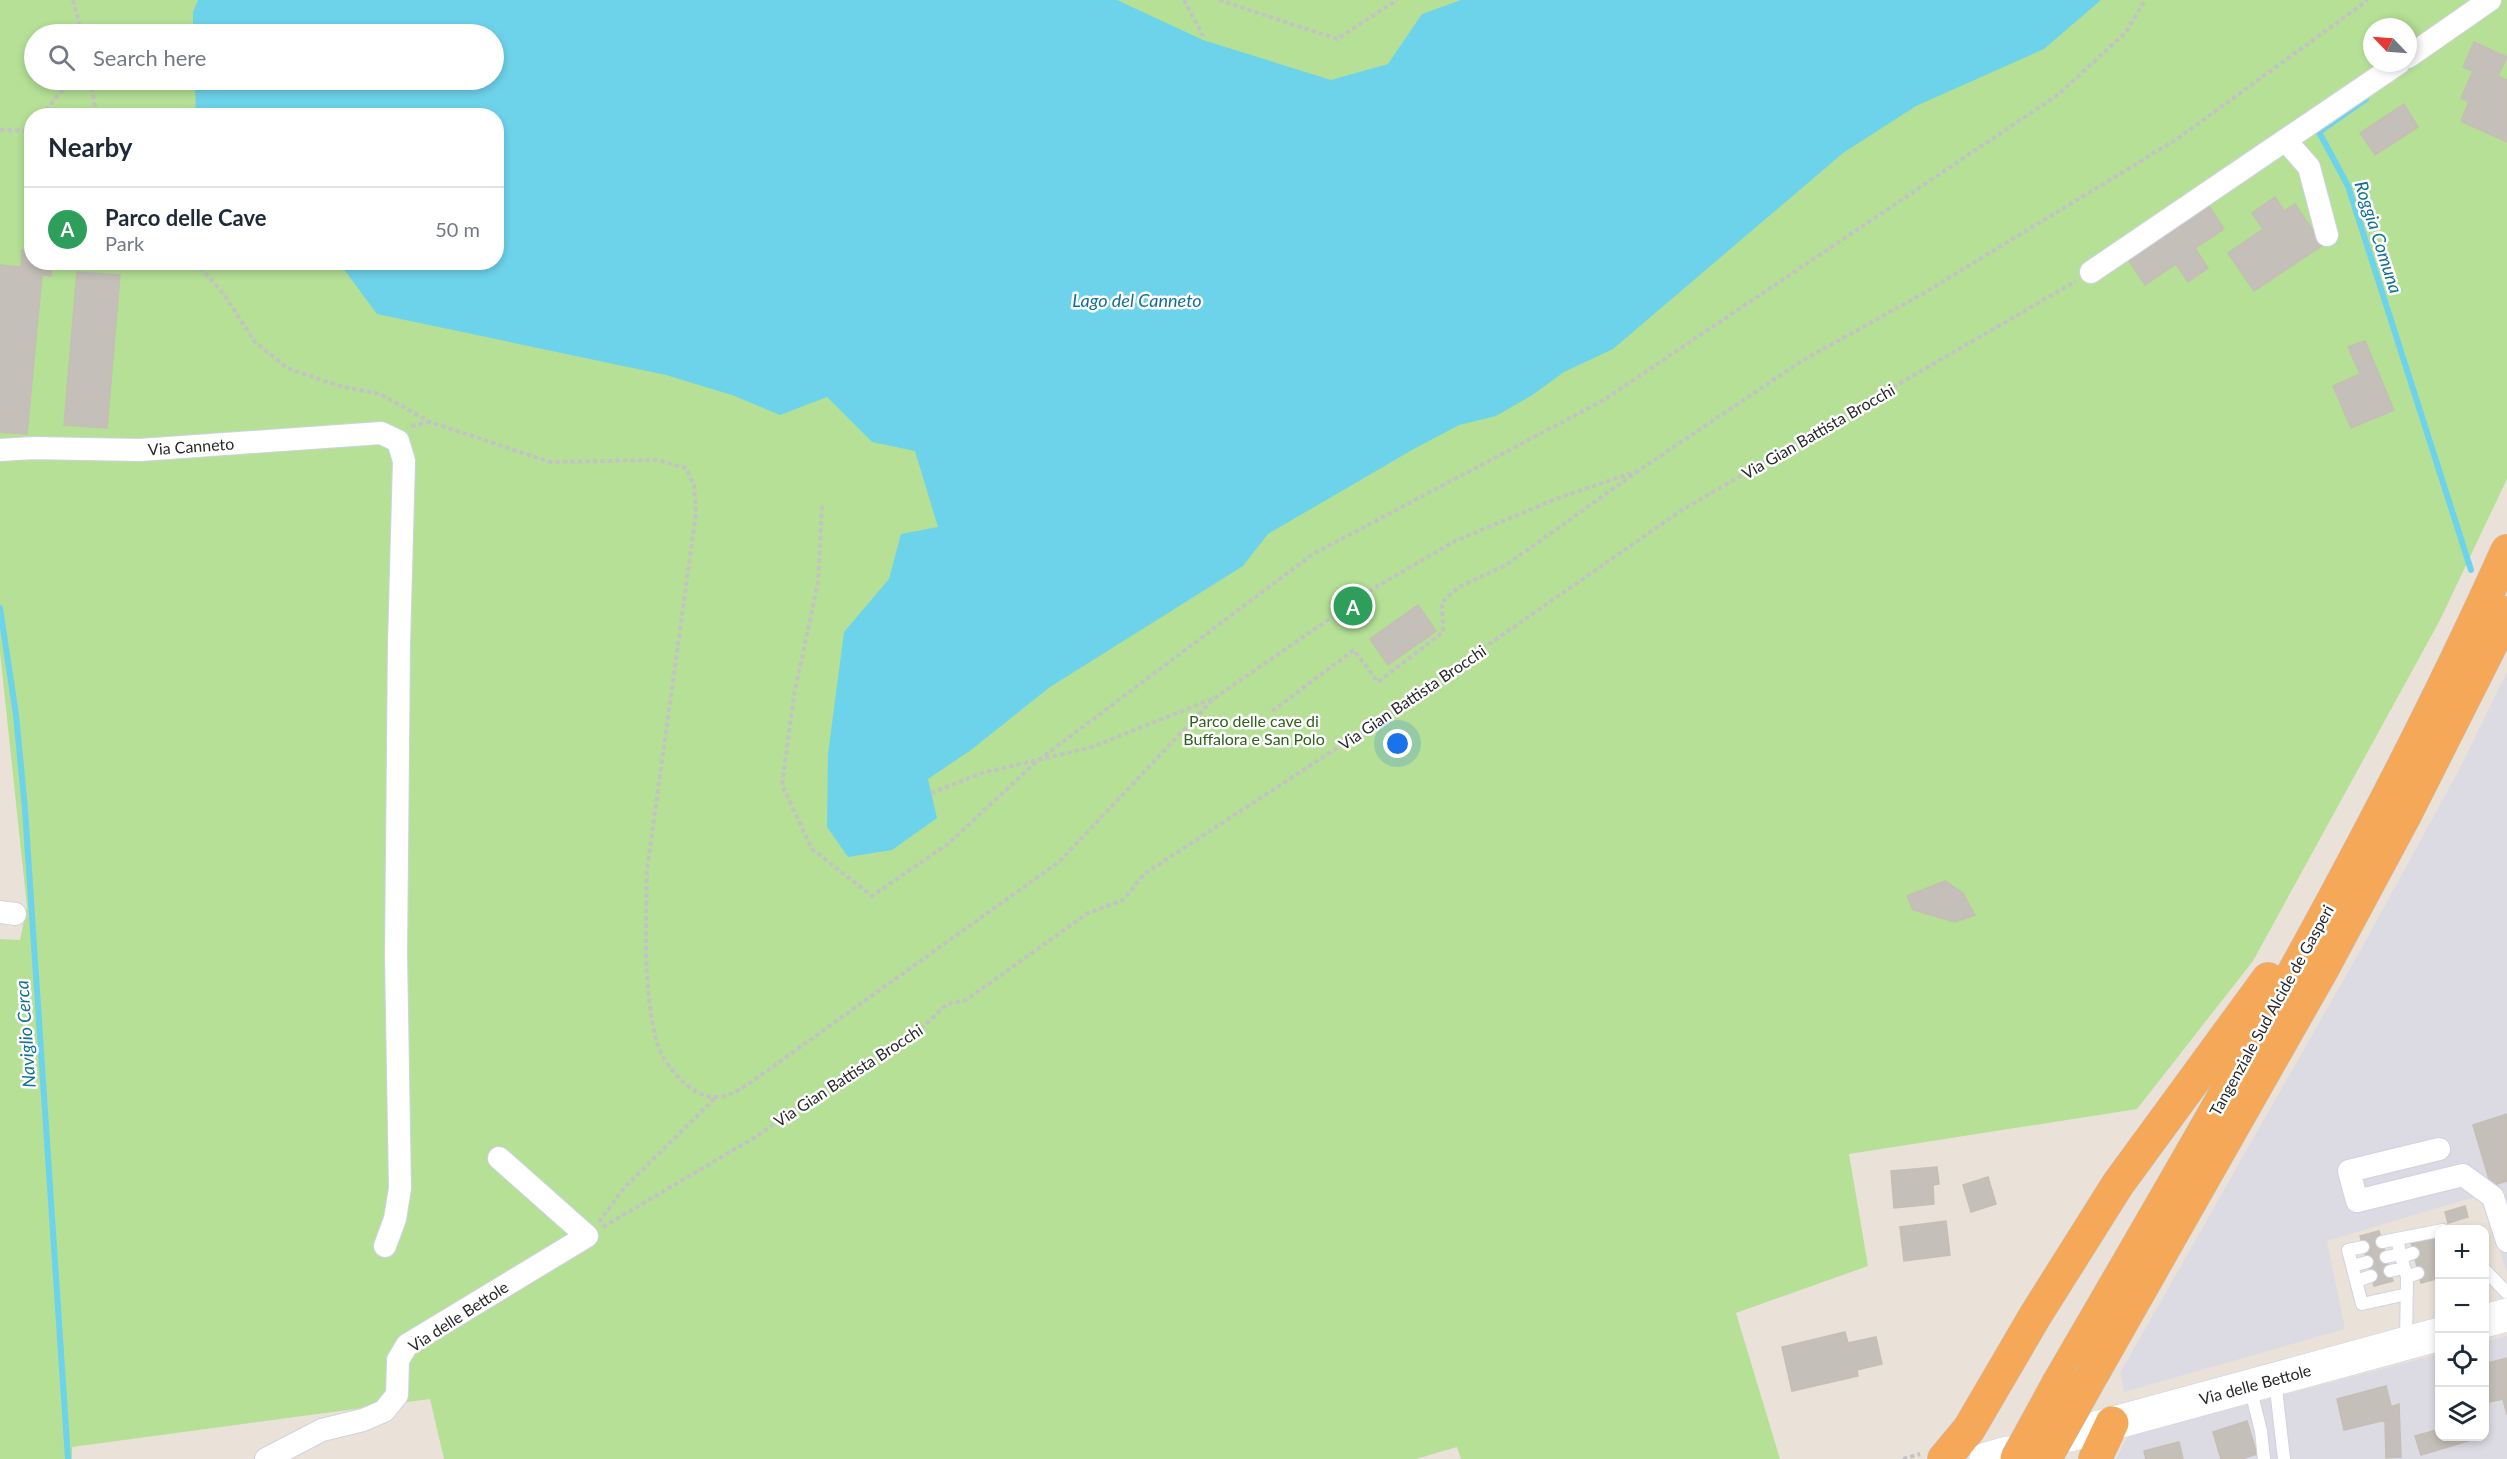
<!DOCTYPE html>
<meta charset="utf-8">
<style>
body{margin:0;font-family:Lato,sans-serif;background:#f2f2f3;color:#1f2937}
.controls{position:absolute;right:18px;bottom:18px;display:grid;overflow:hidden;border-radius:12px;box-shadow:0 3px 9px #0003}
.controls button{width:54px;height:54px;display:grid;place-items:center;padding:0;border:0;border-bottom:2px solid #e0e1e3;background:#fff;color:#1f2937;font:30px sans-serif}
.compass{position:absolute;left:2363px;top:18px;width:54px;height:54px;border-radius:50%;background:#fff;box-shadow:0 3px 9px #0003;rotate:295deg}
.you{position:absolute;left:1398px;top:744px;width:21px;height:21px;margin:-15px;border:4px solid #fff;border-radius:50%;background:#1a73e8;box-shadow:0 0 0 9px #1a73e833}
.badge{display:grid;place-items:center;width:39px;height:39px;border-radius:50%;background:#3b6bf5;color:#fff;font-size:20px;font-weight:700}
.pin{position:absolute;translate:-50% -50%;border:3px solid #fff;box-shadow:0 2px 6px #0006}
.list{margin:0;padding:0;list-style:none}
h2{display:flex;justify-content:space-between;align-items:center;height:78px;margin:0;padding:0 24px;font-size:26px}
h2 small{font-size:20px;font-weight:400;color:#747a83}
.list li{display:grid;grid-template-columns:39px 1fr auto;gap:18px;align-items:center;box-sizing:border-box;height:84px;padding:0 24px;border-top:2px solid #e0e1e3}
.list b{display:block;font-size:22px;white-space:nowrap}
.list p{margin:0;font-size:20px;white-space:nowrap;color:#747a83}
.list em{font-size:20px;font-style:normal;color:#747a83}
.icon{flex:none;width:33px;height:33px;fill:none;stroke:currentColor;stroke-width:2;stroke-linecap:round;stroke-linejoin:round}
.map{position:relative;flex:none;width:2507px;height:1459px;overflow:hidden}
.search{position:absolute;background:#fff;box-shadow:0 3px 9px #0003;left:24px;top:24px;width:480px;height:66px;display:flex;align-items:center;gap:15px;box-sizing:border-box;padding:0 21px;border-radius:33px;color:#747a83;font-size:22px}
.panel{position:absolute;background:#fff;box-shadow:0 3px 9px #0003;left:24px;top:108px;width:480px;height:162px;border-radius:24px}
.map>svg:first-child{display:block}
</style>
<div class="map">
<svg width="2507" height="1459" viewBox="0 0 2507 1459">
<rect width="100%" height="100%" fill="#eae2d9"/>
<path fill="#dcdae2" d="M2507,672V1273L2481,1195L2327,1241L2345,1329L2124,1392L2120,1373L2364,944L2459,770Z
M2507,1336V1459H2116L2128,1436L2439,1354L2440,1436H2484L2485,1342Z"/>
<path fill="#b5e096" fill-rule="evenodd" d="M0,0H2507V479L2440,620L2253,961L2137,1109L1849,1154L1868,1266L1736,1313L1780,1459H1461L1457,1447L1416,1459H444L430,1399L72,1447V1459H0V939L20,940L27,907L0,652ZM2372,27H2408V63H2372ZM34,34H494V80H34ZM32,116H496V262H32Z"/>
<path fill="#6dd3eb" d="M198,0H1117L1203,40L1331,80L1388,64L1422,14L1461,0H2101L2044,49L1916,106L1843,153L1613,349L1564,372L1531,396L1496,416L1459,425L1412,450L1268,534L1243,566L1050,687L971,750L928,779L937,818L892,850L848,857L827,827L828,754L844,632L889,579L901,534L938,527L915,451L872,442L827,397L780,415L732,395L666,375L377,314L343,268L333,263L496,262V116L196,115L195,80H494V34H193V12Z"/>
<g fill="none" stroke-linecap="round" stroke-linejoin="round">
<path stroke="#6dd3eb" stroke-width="6" d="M2366,99L2319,132L2348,186L2471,570
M0,608L16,715L25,809L68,1459"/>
</g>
<path fill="#c5bfb9" stroke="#c5beb3" stroke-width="1.5" d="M2474,42L2507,57L2498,76L2507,80V142L2461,121L2469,102L2461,98L2473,71L2463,67Z
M2404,104L2418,127L2375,155L2360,133Z
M2275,197L2284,211L2295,204L2323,245L2254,291L2228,253L2263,229L2252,213Z
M2209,206L2224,229L2195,248L2208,268L2188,282L2176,264L2145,285L2129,261Z
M22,250L32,251V262H52L51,276L42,275L27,434L0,432V265L21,267Z
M77,272L120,275L107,428L64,425Z
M2365,341L2394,410L2351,428L2333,386L2360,374L2348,347Z
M1418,605L1436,631L1388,665L1370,639Z
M1945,881L1963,893L1975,915L1955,922L1913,910L1907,896Z
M2507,1114V1181L2491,1186L2473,1125Z
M1937,1167L1939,1184L1933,1185L1934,1204L1894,1208L1891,1171Z
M1988,1177L1996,1204L1971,1212L1963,1185Z
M2465,1206L2468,1217L2448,1223L2445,1212Z
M1946,1221L1950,1255L1904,1261L1900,1227Z
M2379,1231L2393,1281L2374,1286L2360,1236Z
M2439,1235L2440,1278L2421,1283L2411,1242Z
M1845,1332L1848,1343L1876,1337L1882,1364L1857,1370L1858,1376L1792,1391L1782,1347Z
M2507,1358V1415L2503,1399L2484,1403V1364Z
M2386,1386L2394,1418L2344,1430L2337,1399Z
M2399,1404L2401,1457L2386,1458L2385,1420L2394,1418L2391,1407Z
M2247,1421L2257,1454L2242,1459H2221L2213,1432Z
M2440,1429V1436H2469L2471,1440L2421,1455L2415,1436Z
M2179,1442L2183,1459H2146L2144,1451Z"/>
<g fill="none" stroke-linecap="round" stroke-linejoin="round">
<defs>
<path id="service" d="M2382,1242L2397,1239
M2363,1247L2348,1250L2362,1304L2407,1294
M2386,1257L2400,1254
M2401,1257L2397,1239L2443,1230
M2352,1266L2367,1262
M2484,1269L2507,1293
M2390,1271L2404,1268
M2407,1277L2401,1257L2413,1253
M2356,1281L2371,1276
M2406,1342L2407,1277L2418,1273
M2275,1380L2284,1459
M2250,1387L2261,1431L2264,1459"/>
<path id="minor" d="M2408,57L2490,0
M2286,141L2309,167L2327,235
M2091,272L2399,63
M0,450L33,448L140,450L381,433L398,441L404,461L399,644L396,955L400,1188L395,1219L385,1246
M0,912L15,914
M2439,1149L2349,1171L2357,1201L2463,1175L2493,1197L2507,1241
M266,1459L322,1430L363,1420L384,1411L397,1395L398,1360L407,1345L587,1236L499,1158"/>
<path id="secondary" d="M2484,1321L2507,1315
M2070,1435L2440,1334
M1986,1459L2007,1453"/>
<path id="trunk" d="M2093,1373L2323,968L2405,815L2507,613
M2059,1382C2217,1110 2378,838 2507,551
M1944,1459L1969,1429L2035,1316L2118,1184L2268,979
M2095,1459L2112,1423"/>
</defs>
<use href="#service" stroke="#cfd3e1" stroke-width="14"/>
<use href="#minor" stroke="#cfd3e1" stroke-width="24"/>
<use href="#secondary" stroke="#cfd3e1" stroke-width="34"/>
<use href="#trunk" stroke="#c3c3c3" stroke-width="34"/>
<path stroke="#c3c3c3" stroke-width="4" stroke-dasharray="4.5 3" stroke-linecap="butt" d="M73,0L82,34
M1184,0L1203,36
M1219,0L1337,39L1397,0
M90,80L97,116
M41,116L71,80
M0,130L32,131
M195,262L223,293L255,342L287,368L339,386L380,394L430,422L550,462L657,460L686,468L694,485L696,513L647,870C646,923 643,988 656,1040C662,1063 690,1098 717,1097C728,1097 740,1089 750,1083L1060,861L1213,699L1376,587L1455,541L1558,498L1638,471
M411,426L430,422
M822,506L818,583L794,695L782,785L812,849L872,896L948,844L1036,762L1313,554L1602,401L2059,94L2126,32L2145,0
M1272,711L1354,650L1378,682L1443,632L1442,602L1459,587L1506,565L1638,471L1800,362L1924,293L2177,139L2368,0
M931,793L982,773L1092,747L1212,699
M599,1222L624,1188L716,1097
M603,1227L757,1136L853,1068L892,1049L924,1026L947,1004L966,1000L1088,913L1123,900L1144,874L1380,720L1682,510L2076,281
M1903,1459L1920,1454"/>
<use href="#service" stroke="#fff" stroke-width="12"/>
<use href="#minor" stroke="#fff" stroke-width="22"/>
<use href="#secondary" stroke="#fff" stroke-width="33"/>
<use href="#trunk" stroke="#f4a858" stroke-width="33"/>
<defs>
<path id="trunk-bridge" d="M2017,1459L2059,1382
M2045,1459L2093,1373"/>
</defs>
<use href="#trunk-bridge" stroke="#c3c3c3" stroke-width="34" stroke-linecap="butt"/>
<use href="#trunk-bridge" stroke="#f4a858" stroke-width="33"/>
</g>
<g text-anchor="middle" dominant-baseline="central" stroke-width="5" stroke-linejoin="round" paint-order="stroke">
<g font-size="16" fill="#282828" stroke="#fff">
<text transform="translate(1818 431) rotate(-30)">Via Gian Battista Brocchi</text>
<text transform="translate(191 446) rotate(-4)">Via Canneto</text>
<text transform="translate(1412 697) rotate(-34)">Via Gian Battista Brocchi</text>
<text transform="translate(2271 1010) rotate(-61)">Tangenziale Sud Alcide de Gasperi</text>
<text transform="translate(848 1075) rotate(-33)">Via Gian Battista Brocchi</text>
<text transform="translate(458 1316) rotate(-33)">Via delle Bettole</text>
<text transform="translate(2255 1384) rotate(-15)">Via delle Bettole</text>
</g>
<g font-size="16" fill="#2e621b" stroke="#fff">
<text x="1254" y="720">Parco delle cave di<tspan x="1254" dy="18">Buffalora e San Polo</tspan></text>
</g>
<g font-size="18" font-style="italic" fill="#107094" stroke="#fff">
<text transform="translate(2379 237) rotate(72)">Roggia Comuna</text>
<text x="1137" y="300">Lago del Canneto</text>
<text transform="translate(25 1034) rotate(-94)">Naviglio Cerca</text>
</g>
</g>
</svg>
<div class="controls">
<button>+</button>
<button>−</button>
<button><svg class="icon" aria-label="locate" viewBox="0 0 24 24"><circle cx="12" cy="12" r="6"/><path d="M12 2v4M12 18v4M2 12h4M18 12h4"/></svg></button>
<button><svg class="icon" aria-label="layers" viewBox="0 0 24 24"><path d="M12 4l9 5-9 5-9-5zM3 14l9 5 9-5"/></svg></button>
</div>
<svg class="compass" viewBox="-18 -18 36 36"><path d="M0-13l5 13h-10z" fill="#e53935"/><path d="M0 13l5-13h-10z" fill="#747a83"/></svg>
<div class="you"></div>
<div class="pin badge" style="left:1353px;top:606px;background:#2e9e5b">A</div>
<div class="search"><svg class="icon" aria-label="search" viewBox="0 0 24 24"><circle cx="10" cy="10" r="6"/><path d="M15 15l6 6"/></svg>Search here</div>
<section class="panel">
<h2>Nearby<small></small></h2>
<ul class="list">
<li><span class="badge" style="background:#2e9e5b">A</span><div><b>Parco delle Cave</b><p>Park</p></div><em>50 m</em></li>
</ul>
</section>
</div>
